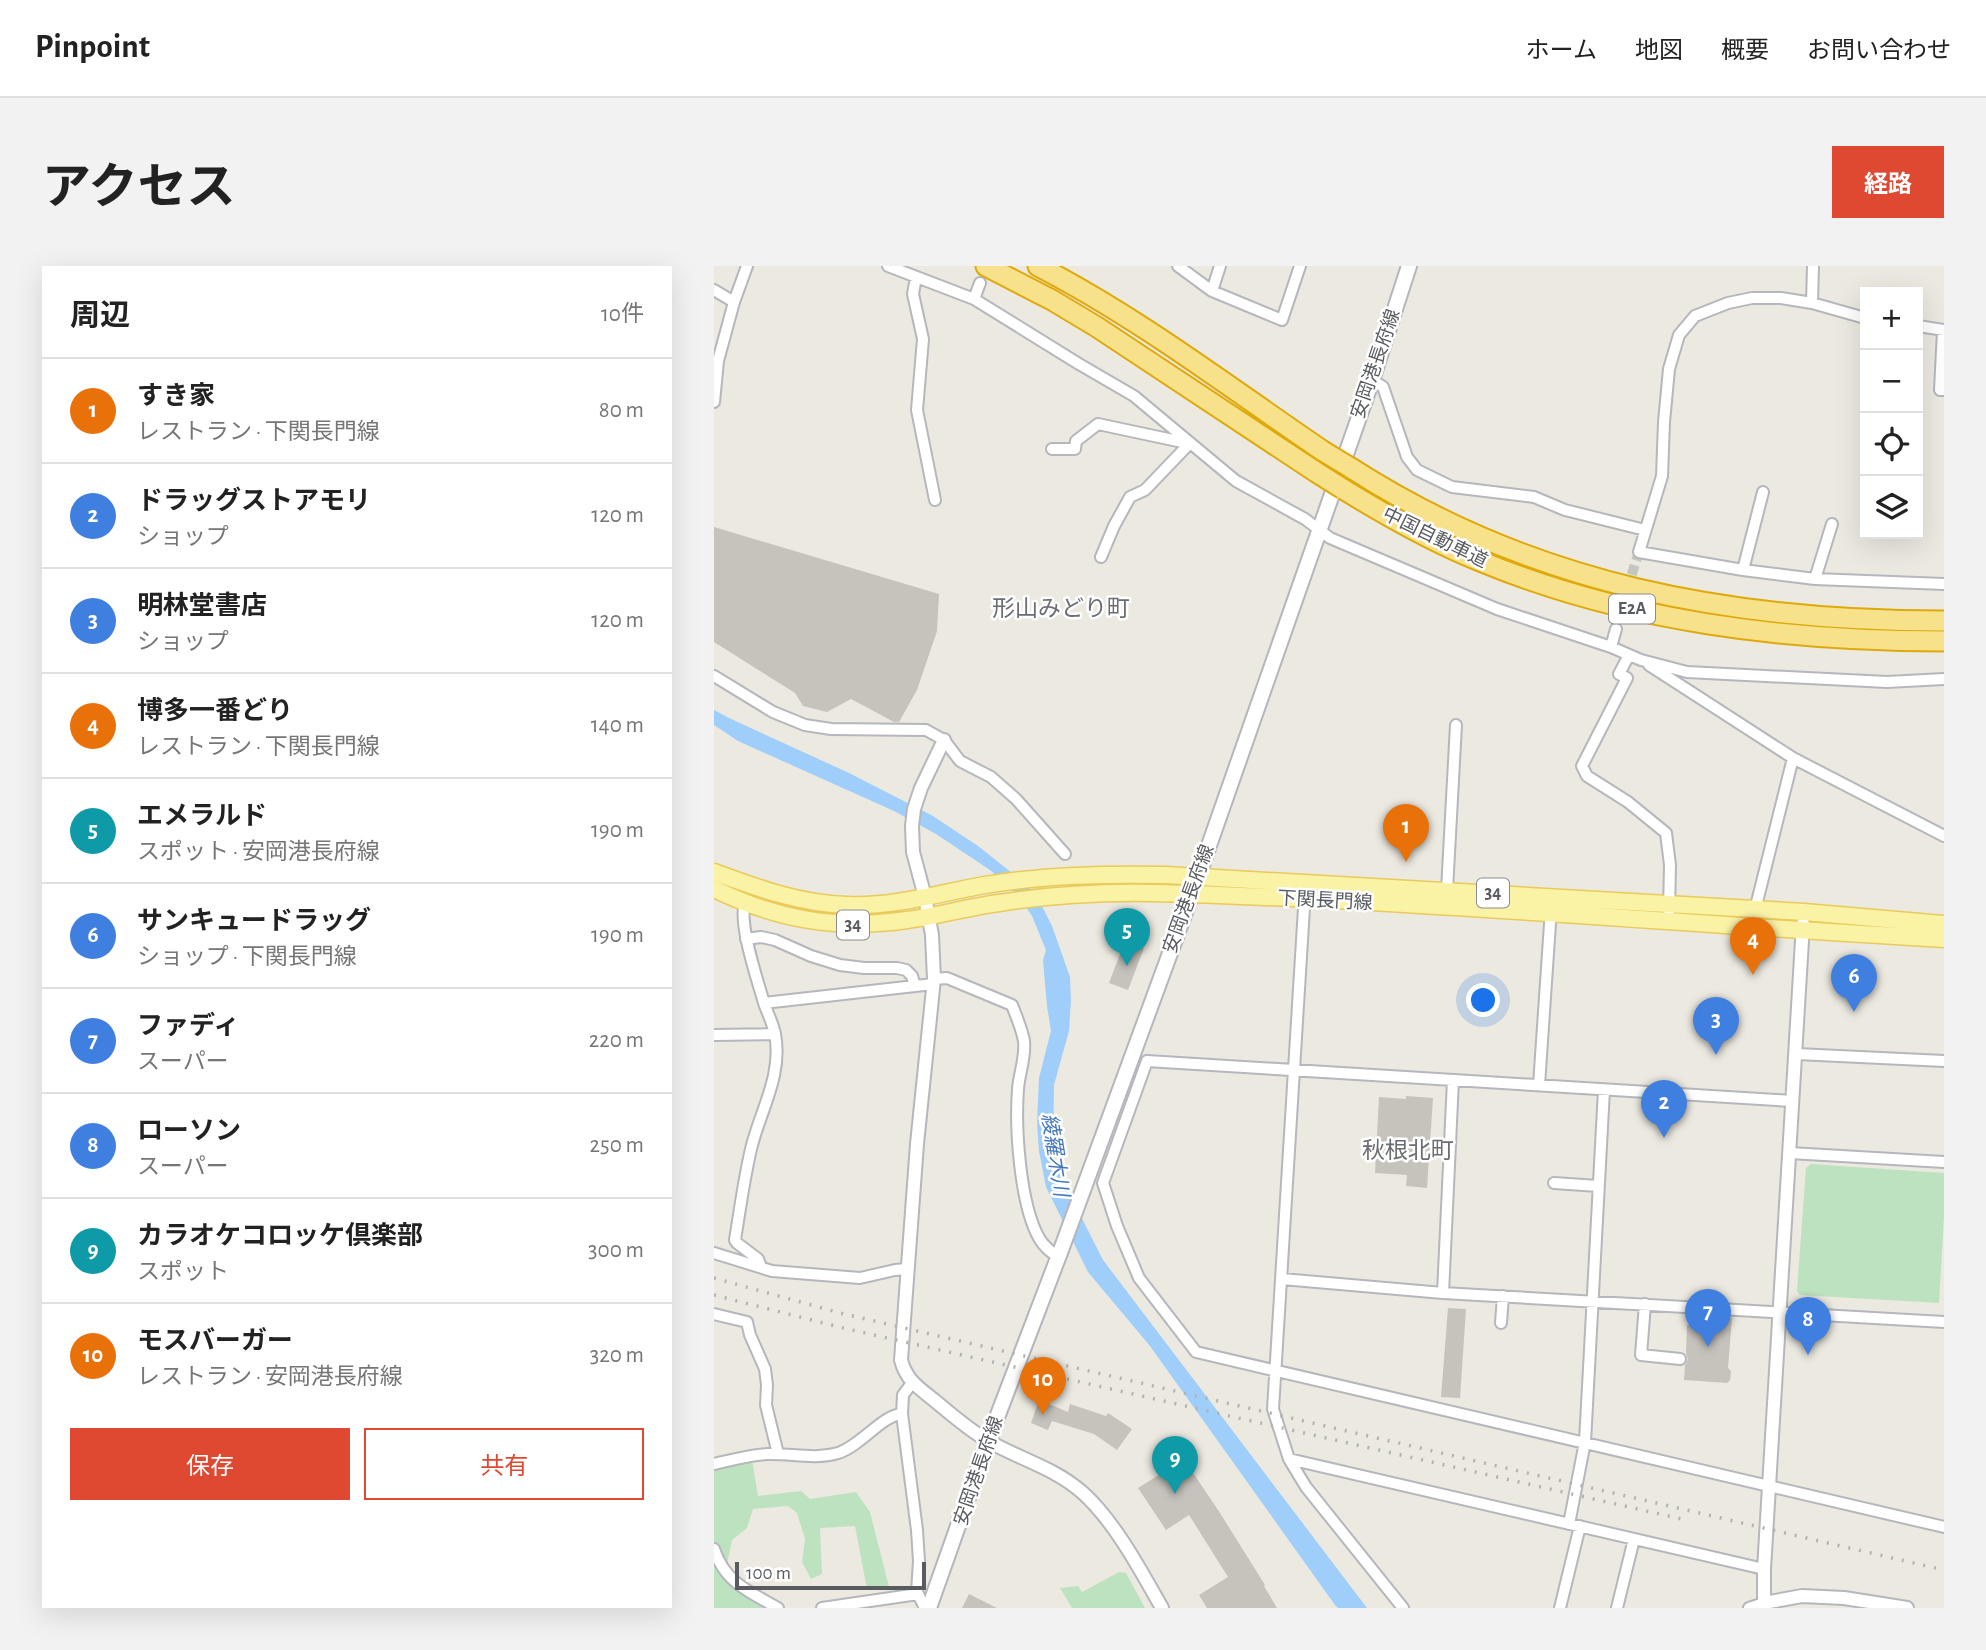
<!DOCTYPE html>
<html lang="ja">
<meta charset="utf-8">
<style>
body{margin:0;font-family:"Alegreya Sans","Noto Sans JP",sans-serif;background:#f2f2f2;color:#222}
.controls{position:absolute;right:21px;top:21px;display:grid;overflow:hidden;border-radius:0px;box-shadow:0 7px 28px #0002}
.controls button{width:63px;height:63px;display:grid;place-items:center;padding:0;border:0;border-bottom:2px solid #e0e0e0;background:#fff;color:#222;font:35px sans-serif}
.scale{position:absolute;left:21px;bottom:18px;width:191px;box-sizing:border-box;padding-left:7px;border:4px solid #585b60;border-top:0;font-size:19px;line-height:24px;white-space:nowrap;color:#585b60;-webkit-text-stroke:5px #fff;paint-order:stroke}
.you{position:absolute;left:770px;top:735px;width:24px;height:24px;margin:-18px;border:5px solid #fff;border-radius:50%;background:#1a73e8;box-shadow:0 0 0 10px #1a73e833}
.badge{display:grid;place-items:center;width:46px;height:46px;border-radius:50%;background:#df4932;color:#fff;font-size:23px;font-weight:700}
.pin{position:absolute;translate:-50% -58px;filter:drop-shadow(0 2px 4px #0008)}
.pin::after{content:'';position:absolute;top:37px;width:24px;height:21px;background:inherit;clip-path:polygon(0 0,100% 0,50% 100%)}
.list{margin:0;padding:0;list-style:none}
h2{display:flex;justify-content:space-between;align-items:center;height:91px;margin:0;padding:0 28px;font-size:30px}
h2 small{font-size:23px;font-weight:400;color:#767676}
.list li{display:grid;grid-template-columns:46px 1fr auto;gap:21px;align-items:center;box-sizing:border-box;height:105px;padding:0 28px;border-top:2px solid #e0e0e0}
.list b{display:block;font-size:26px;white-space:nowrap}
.list p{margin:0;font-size:23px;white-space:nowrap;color:#767676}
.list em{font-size:23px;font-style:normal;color:#767676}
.actions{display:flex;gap:14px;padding:21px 28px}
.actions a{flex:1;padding:16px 0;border:2px solid #df4932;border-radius:0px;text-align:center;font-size:24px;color:#df4932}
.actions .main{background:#df4932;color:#fff}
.icon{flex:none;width:38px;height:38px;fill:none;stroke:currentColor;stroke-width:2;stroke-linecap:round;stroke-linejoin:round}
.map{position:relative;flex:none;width:1230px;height:1342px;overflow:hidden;border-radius:0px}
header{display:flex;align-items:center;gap:42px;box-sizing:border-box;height:98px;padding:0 35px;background:#fff;border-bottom:2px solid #e0e0e0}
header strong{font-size:33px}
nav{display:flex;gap:38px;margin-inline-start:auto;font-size:24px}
.intro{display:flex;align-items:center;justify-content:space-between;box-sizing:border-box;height:168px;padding:0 42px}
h1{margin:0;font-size:49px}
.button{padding:18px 32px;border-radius:0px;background:#df4932;color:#fff;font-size:24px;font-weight:700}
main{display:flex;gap:42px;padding:0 42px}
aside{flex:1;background:#fff;border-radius:0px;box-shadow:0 7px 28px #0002}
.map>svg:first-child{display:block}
</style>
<header>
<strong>Pinpoint</strong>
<nav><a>ホーム</a><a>地図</a><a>概要</a><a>お問い合わせ</a></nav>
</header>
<div class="intro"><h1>アクセス</h1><a class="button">経路</a></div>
<main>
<aside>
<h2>周辺<small>10件</small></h2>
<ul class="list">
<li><span class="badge" style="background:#e8710a">1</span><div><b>すき家</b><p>レストラン · 下関長門線</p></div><em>80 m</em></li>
<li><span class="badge" style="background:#3f7fe0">2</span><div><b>ドラッグストアモリ</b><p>ショップ</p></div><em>120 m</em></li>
<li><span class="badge" style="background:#3f7fe0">3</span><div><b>明林堂書店</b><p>ショップ</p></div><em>120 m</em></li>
<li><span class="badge" style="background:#e8710a">4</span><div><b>博多一番どり</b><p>レストラン · 下関長門線</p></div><em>140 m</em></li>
<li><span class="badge" style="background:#0f9aa8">5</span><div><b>エメラルド</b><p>スポット · 安岡港長府線</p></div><em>190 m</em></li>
<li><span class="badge" style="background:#3f7fe0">6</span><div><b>サンキュードラッグ</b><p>ショップ · 下関長門線</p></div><em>190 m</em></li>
<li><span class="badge" style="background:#3f7fe0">7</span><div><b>ファディ</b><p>スーパー</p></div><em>220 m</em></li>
<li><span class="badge" style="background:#3f7fe0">8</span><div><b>ローソン</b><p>スーパー</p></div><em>250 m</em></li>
<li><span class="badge" style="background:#0f9aa8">9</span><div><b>カラオケコロッケ倶楽部</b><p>スポット</p></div><em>300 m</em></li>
<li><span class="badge" style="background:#e8710a">10</span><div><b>モスバーガー</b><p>レストラン · 安岡港長府線</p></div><em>320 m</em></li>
</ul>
<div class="actions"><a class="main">保存</a><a>共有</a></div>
</aside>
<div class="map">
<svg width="1230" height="1342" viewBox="0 0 1230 1342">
<rect width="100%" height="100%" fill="#ebe9e0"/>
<path fill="#bde2bf" d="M1097,898L1230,907V950L1225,1037L1086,1029L1083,1025L1092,902Z
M38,1194L44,1230L87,1225L96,1233L142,1226L156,1246L175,1321L153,1323L141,1260L106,1262L108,1308L97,1313L88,1296L91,1273L83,1247L74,1240L39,1243L33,1262L18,1274L10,1313L28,1328L50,1337L51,1342H0V1205L2,1202Z
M405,1306L412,1307L431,1342H358L346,1322L364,1320L368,1326Z"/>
<path fill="#a0cefa" d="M0,444L15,452L135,507L219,550L264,580L313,619L328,640L338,660L356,711L357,734L355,765L340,819L339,883L349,915L389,994L653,1342H624L621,1339L436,1080L374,1006L332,921L325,885L323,857L325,812L337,765L333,740L329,694L332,684L318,650L305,630L276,604L222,568L180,545L24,475L0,459Z"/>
<path fill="#c6c3bd" d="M0,261L225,328L223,365L203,424L185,456H180L137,433L113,446L89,440L81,427L0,376Z
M411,675L430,682L414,724L395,717Z
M692,830L719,832L713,922L692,920L693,909L661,907L665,831L692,833Z
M734,1042L752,1043L746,1132L727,1131Z
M980,1050L1018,1052L1014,1102L1017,1105L1016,1114L1013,1117L970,1114L971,1099L974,1093L972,1088L973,1059H980Z
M325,1134L354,1146L356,1138L392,1150L394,1147L418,1163L403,1184L380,1168L338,1155L334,1164L317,1157Z
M461,1180L506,1247L551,1319L550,1320L563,1342H493L485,1329L514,1311L475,1249L452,1264L424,1222L448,1207L440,1194Z
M255,1328L283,1342H248Z"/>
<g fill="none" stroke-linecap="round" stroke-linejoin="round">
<path stroke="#c6c6c0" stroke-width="10" stroke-dasharray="10 5" stroke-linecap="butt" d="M913,323L925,286"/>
<defs>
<path id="minor" d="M174,0L260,33L365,98L420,130L522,215L591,253L616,272L783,343L897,381L927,394L973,406L1173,416L1230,413
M464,0L498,25L506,0
M202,11L199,28L209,73L203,144L221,234
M0,24L20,36
M498,25L568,54L586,0
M260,33L266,17
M1098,37L1099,0
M1151,52L1098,37L1067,32H1038L1014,37L981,50L965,69L955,103L950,156L948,210L925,286L1029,304L1101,313L1230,318
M1204,60L1230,64
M1229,64L1226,124H1230
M658,114L669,121L693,191L703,204L738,221L820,231L851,244L931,264
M0,136L4,95L20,36L33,0
M338,183H361L362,175L384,158L473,177
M387,291L400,260L416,231L431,224L476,177
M1029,304L1049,226
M1101,313L1118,258
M897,381L902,363
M915,389L905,408L913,412L868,500L873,510L914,536L952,567L956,599L955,645
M935,399L1079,492L1230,570
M0,410L59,446L91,459L117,463L212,464L230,474L246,495L277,511L302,533L351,588
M733,624L742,459
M591,626L559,1143L575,1193L592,1221L689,1342
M31,638C24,657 44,716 50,737C54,748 59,758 61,768C69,809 46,845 37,883C30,913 26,943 21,974L23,977L44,993L47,1001
M1040,648L1079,492
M32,673L47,671L61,674L97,690L126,699L150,702H183L192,704L198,710L201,720L220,718
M220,713L233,712L298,739C302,750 308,763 310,775C312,791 305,808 304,823C301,863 306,938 325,972C330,981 337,986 344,991
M50,737L201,720
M0,769L61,768
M1083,788L1230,795
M825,819L837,643
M1078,835L433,795L389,917L403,960L425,1012L482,1086L1230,1261
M1076,887L1230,896
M840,917L884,920
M0,987L58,1005L146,1012L181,1004L193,1003
M568,1013L729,1027L1230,1056
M729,1027L739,814
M931,1038L927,1089L966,1093
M0,1048L33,1056L36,1069L51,1103L53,1119L52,1139L64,1188
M787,1057L789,1030
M198,1117L189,1129L188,1148L203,1264L205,1295L203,1326L211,1342
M575,1193L1050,1303
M0,1198C17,1194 36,1189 53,1188C77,1187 100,1194 124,1187C147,1180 168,1149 188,1148
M855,1258L871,1176L890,824
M0,1283C11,1317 36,1326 64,1342
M108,1342L204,1328
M846,1342L866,1260
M903,1342L920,1273
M1035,1342L1050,1337"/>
<path id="tertiary" d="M230,474L207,522L200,543L198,560L199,586L211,631L218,669L220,713L203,878L187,1094C192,1114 205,1122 220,1134C238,1149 256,1165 276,1176C308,1194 341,1202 369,1227C401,1256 427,1305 448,1342
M1050,1337L1088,1330L1130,1332L1193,1342
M1050,1342V1303L1089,658"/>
<path id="secondary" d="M215,1342L274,1175L347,984L484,611L658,114L695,0"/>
<path id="primary" d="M0,606C43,622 87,638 134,639C180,641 225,627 271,619C331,609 391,608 452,609L1090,646L1230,658
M0,623C64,654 123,664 193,654C224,650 254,641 285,637C336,629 388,626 440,627C704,634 967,658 1230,673"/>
<path id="motorway" d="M272,0L338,34L383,61L602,206
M324,0C425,52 516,122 609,185
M637,202C819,319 1017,355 1230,355
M629,223C673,250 718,276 766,295C913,356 1072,375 1230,375"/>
</defs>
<use href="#minor" stroke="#b5b7bc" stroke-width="14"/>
<use href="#tertiary" stroke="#b5b7bc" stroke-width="16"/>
<use href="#secondary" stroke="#b4b6bc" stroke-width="18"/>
<use href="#primary" stroke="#e9ca5b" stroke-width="19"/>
<use href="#motorway" stroke="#dfa90c" stroke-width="23"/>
<use href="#minor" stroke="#fff" stroke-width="10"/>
<use href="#tertiary" stroke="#fff" stroke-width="12"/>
<use href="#secondary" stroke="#fff" stroke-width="14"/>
<use href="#primary" stroke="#faf2a5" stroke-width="16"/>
<use href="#motorway" stroke="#f7e28b" stroke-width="19"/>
<path stroke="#b1b2b2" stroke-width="3.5" stroke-dasharray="2 9" stroke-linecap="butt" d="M0,1012L126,1047L1230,1304
M0,1029L125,1061L972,1254"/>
<defs>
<path id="motorway-bridge" d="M609,185L637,202
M602,206L629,223"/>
</defs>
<use href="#motorway-bridge" stroke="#dfa90c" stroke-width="23" stroke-linecap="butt"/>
<use href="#motorway-bridge" stroke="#f7e28b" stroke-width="19"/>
</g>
<g text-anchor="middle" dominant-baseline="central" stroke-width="5" stroke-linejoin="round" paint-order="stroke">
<g fill="#fff" stroke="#8a8c90" stroke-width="2">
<rect x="895" y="328.5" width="46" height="29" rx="5"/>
<rect x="763" y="612.5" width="32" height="29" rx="5"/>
<rect x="123" y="644.5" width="32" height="29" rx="5"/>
</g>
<g font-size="18" font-weight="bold" fill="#585b60">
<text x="918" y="343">E2A</text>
<text x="779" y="627">34</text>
<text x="139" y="659">34</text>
</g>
<g font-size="19" fill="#585b60" stroke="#fff">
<text transform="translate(662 98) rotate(-71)">安岡港長府線</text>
<text transform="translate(721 272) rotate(26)">中国自動車道</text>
<text transform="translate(475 633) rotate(-70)">安岡港長府線</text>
<text transform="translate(611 635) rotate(3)">下関長門線</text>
<text transform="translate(265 1205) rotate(-71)">安岡港長府線</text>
</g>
<g font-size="21" font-style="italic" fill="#4678bb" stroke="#fff">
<text transform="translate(341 889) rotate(81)">綾羅木川</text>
</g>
<g font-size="23" fill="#6a6d72" stroke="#fff">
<text x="347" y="343">形山みどり町</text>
<text x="694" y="885">秋根北町</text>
</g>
</g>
</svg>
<div class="controls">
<button>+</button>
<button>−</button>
<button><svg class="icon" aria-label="locate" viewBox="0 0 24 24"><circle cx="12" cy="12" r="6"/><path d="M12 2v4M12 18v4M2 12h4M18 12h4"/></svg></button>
<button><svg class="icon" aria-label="layers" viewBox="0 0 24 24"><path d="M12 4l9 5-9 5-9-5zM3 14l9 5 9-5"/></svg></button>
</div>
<div class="scale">100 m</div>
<div class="you"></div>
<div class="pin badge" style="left:692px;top:596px;background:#e8710a">1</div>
<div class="pin badge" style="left:950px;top:872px;background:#3f7fe0">2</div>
<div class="pin badge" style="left:1002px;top:789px;background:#3f7fe0">3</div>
<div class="pin badge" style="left:1039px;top:709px;background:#e8710a">4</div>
<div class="pin badge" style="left:413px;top:700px;background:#0f9aa8">5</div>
<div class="pin badge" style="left:1140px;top:746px;background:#3f7fe0">6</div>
<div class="pin badge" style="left:994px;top:1081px;background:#3f7fe0">7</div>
<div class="pin badge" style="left:1094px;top:1089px;background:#3f7fe0">8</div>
<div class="pin badge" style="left:461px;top:1228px;background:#0f9aa8">9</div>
<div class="pin badge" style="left:329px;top:1149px;background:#e8710a">10</div>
</div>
</main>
